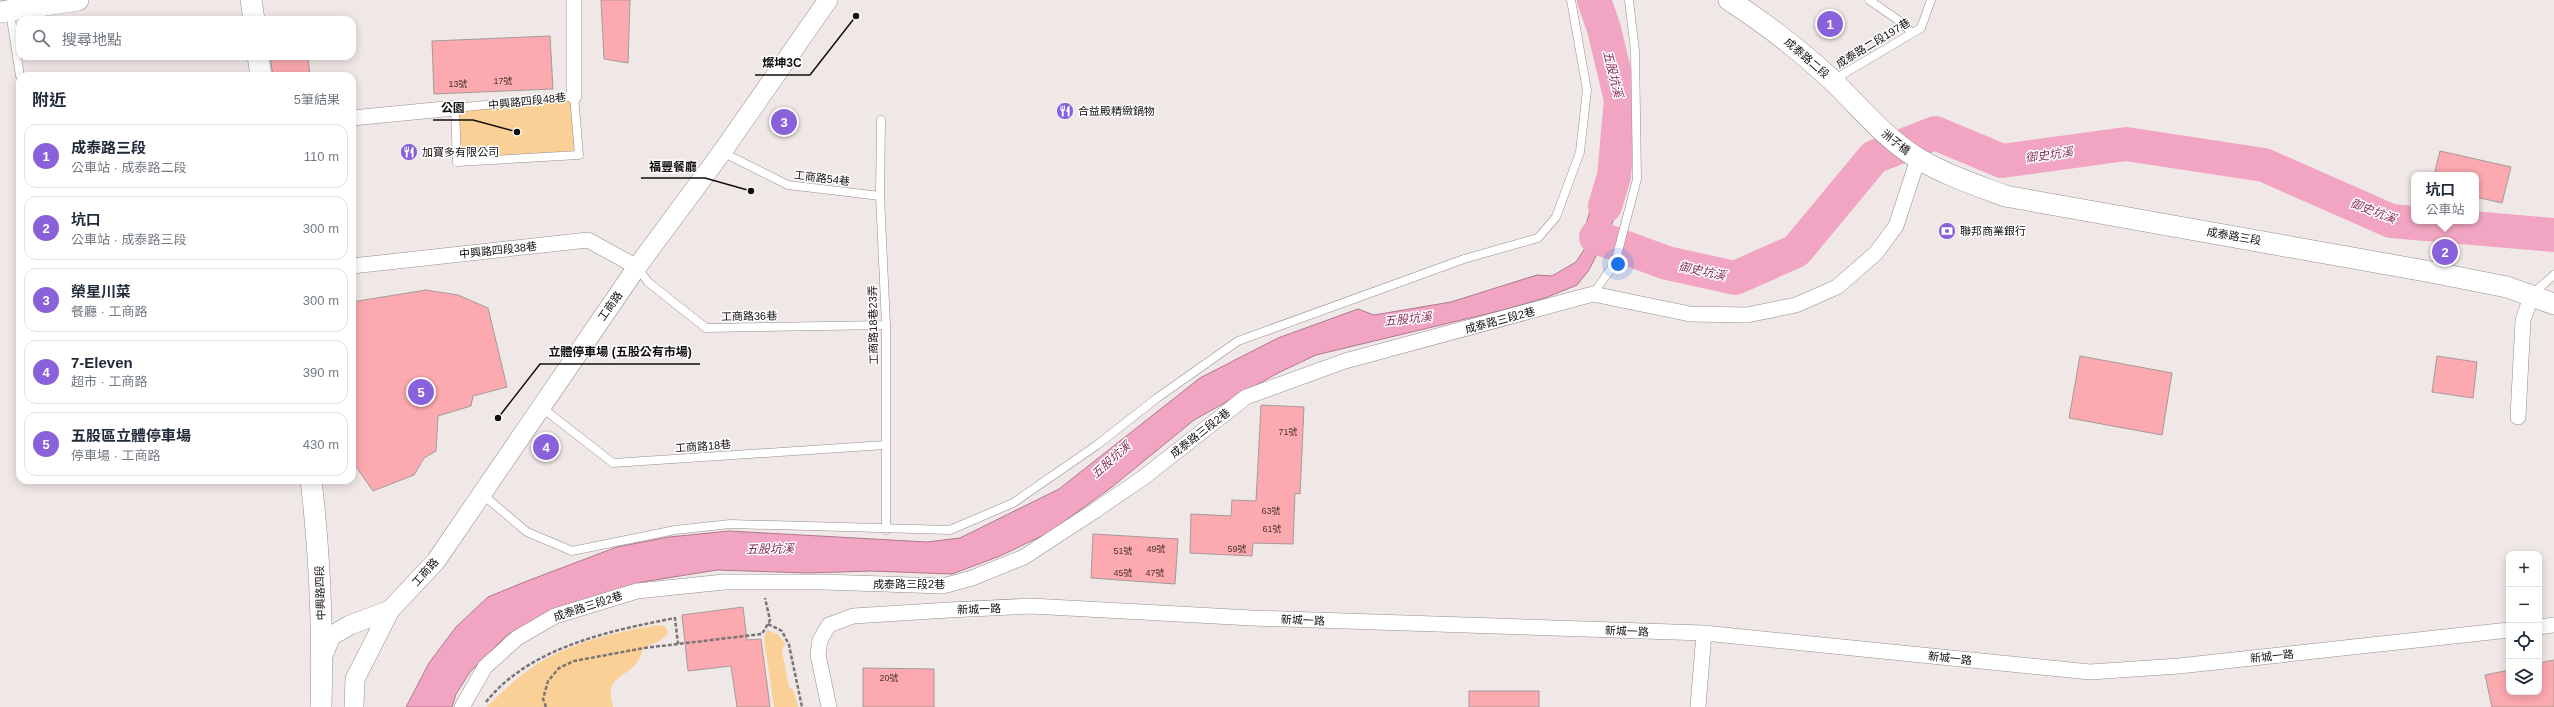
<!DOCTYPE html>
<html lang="zh-TW">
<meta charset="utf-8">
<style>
body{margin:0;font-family:Arial,"Noto Sans TC",sans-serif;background:#f6f6f7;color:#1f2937}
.controls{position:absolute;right:12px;bottom:12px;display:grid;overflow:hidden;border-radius:8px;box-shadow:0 2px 10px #0003}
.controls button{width:36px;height:36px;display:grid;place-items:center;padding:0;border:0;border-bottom:1px solid #e0e1e3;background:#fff;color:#1f2937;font:20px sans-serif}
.you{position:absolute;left:1618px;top:264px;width:14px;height:14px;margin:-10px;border:3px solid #fff;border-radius:50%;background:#1a73e8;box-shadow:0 0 0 6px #1a73e833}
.badge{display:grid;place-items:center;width:26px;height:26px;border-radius:50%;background:#8861db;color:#fff;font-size:13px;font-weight:700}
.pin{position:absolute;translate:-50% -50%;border:2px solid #fff;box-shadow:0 1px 4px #0006}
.popup{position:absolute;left:2411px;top:172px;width:68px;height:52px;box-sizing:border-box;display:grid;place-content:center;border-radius:8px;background:#fff;filter:drop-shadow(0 1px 3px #0005);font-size:13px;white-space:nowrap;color:#747a83}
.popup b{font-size:15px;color:#1f2937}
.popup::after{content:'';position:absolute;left:50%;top:100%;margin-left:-8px;border:8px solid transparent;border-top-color:#fff}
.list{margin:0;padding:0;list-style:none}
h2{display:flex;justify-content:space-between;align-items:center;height:52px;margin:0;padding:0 16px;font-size:17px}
h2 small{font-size:13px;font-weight:400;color:#747a83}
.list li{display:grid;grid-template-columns:26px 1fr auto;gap:12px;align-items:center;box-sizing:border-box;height:64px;margin:0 8px 8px;padding:0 8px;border:1px solid #e0e1e3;border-radius:12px}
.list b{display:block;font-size:15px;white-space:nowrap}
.list p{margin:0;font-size:13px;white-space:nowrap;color:#747a83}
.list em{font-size:13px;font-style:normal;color:#747a83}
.icon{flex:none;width:22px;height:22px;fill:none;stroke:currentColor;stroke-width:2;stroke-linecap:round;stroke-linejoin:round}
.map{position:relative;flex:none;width:2554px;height:707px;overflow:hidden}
.search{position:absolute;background:#fff;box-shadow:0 2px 10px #0003;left:16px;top:16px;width:340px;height:44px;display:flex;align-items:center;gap:10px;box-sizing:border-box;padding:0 14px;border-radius:12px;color:#747a83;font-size:15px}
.panel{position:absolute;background:#fff;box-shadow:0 2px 10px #0003;left:16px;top:72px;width:340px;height:412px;border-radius:12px}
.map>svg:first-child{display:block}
</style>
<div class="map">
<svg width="2554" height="707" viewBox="0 0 2554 707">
<rect width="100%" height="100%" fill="#f0e8e6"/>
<path fill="#fbd096" d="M574,96L579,155L457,162L455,108Z
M658,625L665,626L668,632C663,642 655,642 646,647C640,650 641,659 637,663C623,679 604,677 613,707H487C502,692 518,676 536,665C569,643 619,631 658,625Z
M767,630L779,635L785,644L782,651L789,687L794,691L798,707H774L764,638Z"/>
<path fill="#f2a5c2" stroke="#ae788c" d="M1605,157L1631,164L1624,199L1589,270L1577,285L1545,298L1503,310L1316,355L1278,373L1194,420L1112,487L1048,533L1000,556L952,574L871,571L808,573L717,570L642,582L556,608L507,635L470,672L456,694L452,707H406L429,663L456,627L488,597L527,581L617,547L669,537L729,531L927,542L960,538L1059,489L1200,378L1278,338L1358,309L1374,315L1451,302L1537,275L1552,276L1576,262L1587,245L1586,225Z"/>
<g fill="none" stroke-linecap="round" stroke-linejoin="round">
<path stroke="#f2a5c2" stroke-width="34" d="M1594,0L1604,29L1621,100L1614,176L1605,206
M1596,237L1667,263L1735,278L1796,251L1874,157L1935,133L2002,161L2126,144L2264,165L2391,221L2554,235"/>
</g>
<path fill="#fca9af" stroke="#a39b9b" d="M601,0H630L628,63L604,59Z
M550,36L553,89L434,94L432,41Z
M270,56H308L310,76H273Z
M2440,151L2511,167L2502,203L2476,197V175H2434Z
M426,290L458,295L488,308L507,387L473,396L471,406L438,416L436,451L424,458L414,475L373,491L352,461V302Z
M2080,356L2172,373L2162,435L2069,418Z
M2437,356L2477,362L2473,398L2432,392Z
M1261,405L1304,407L1300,494L1295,493L1293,544L1253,543L1252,556L1190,553L1191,514L1231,516L1232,500L1256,501Z
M1093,534L1178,539L1175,584L1091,578Z
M743,607L747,640L761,639L770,707H737L731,666L688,671L682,615Z
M2554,660V707H2492L2485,675L2509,670V692H2539V663Z
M863,668L934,669V707H863Z
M1469,691H1539V707H1469Z"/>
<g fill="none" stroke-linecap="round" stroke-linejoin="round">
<defs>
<path id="service" d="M1869,0L1901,22L1912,33
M10,12L20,76
M1833,80L1921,28L1931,0
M574,96L579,155L457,162L455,108Z
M881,120L880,196L886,325V530
M722,152L788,185L880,196
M637,267L648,282L706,328L886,325
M1593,294L1615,263L1637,179L1635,51L1629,0
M2532,294L2554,275
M541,407L613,463L885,445
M482,494L527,532L572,551L675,530L730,524L950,530L1013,503L1097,445L1157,398L1238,341L1464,259L1538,238L1556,217L1580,152L1587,90L1571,0"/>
<path id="minor" d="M574,0V96
M352,118L455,108
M352,266L588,240L637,267
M2518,417L2523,320L2532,294
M2539,627L2554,625
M462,707L485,667L517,638L555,616L637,591L724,582H824L943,586L972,578L1024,557L1096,510L1144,477L1246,397L1345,361L1593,294L1690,314L1747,315L1796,305L1837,287L1876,253L1896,226L1918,159
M829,707L818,655L820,640L829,625L853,616L949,610L1031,606L1252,618L1704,633L2090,672L2179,666L2509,630
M1698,707L1704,633"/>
<path id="tertiary" d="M322,658L331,636L350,625L390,610
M354,707L355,679L390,610L436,561L637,267L722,152L828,0"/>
<path id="secondary" d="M251,0L254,20
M1729,0C1766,24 1800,50 1832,80C1860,107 1885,139 1919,159C1946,175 1976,185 2005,196L2431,272L2507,287L2554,304
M0,12L78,0
M258,56L261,76
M311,480C320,555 323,631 321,707"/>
</defs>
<use href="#service" stroke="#968e8c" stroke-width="9"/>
<use href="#minor" stroke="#968e8c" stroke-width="16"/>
<use href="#tertiary" stroke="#968e8c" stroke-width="20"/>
<use href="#secondary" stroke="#968e8c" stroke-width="22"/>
<path stroke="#7a7574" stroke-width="2.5" stroke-dasharray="4 2" stroke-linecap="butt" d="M768,624L782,631L789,645L802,707
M486,702C530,647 609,631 675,618L678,644
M546,707L543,699L548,681L559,668L574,661L644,648L762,634L770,620L765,598"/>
<use href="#service" stroke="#fff" stroke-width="8"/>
<use href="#minor" stroke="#fff" stroke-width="15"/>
<use href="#tertiary" stroke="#fff" stroke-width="19"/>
<use href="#secondary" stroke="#fff" stroke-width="21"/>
</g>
<defs>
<symbol id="restaurant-disc" viewBox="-11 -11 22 22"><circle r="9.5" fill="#8861db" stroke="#fff"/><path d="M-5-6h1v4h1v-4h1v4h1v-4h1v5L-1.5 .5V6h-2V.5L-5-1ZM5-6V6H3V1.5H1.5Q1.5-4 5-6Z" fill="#fff"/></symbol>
<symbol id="bank-disc" viewBox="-11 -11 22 22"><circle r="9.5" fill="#8861db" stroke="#fff"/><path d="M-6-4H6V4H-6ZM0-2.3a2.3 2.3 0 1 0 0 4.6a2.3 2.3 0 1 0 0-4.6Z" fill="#fff"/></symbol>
</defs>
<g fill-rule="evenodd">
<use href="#restaurant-disc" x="1055" y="101" width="20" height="20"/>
<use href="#restaurant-disc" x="399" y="142" width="20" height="20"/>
<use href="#bank-disc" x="1937" y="221" width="20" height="20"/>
</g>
<g text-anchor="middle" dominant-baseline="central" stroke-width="3" stroke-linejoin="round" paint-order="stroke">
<g font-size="9" fill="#4c3536">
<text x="503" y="81">17號</text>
<text x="458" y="84">13號</text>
<text x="1288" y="432">71號</text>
<text x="1271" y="511">63號</text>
<text x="1272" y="529">61號</text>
<text x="1156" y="549">49號</text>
<text x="1237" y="549">59號</text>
<text x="1123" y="551">51號</text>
<text x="1123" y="573">45號</text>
<text x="1155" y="573">47號</text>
<text x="889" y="678">20號</text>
</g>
<g font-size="11" fill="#110e0d" stroke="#fff">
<text transform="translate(1873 43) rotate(-31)">成泰路二段197巷</text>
<text transform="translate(1807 58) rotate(41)">成泰路二段</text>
<text transform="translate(527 101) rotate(-6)">中興路四段48巷</text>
<text transform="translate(1896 142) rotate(38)">洲子橋</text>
<text transform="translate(822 178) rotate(7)">工商路54巷</text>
<text transform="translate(2234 236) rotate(10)">成泰路三段</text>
<text transform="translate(498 250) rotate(-6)">中興路四段38巷</text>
<text transform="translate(610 306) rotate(-55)">工商路</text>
<text transform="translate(749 316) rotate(-1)">工商路36巷</text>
<text transform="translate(1500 320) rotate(-15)">成泰路三段2巷</text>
<text transform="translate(873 325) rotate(-91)">工商路18巷23弄</text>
<text transform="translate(1200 433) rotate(-38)">成泰路三段2巷</text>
<text transform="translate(703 446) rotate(-4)">工商路18巷</text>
<text transform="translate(425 572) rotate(-48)">工商路</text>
<text x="909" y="584">成泰路三段2巷</text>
<text transform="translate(320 593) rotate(-92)">中興路四段</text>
<text transform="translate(588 606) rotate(-18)">成泰路三段2巷</text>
<text transform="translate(979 609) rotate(-2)">新城一路</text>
<text transform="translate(1303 620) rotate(2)">新城一路</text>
<text transform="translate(1627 631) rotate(2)">新城一路</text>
<text transform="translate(2272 656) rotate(-6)">新城一路</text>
<text transform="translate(1950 658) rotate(6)">新城一路</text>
</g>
<g font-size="11" fill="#110e0d" stroke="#fff" text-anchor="start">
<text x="1078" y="111">合益殿精緻鍋物</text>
<text x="422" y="152">加寶多有限公司</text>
<text x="1960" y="231">聯邦商業銀行</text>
</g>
<g font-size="12" font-style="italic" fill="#862d56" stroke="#fff">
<text transform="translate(1613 74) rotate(76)">五股坑溪</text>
<text transform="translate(2049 155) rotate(-8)">御史坑溪</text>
<text transform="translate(2373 211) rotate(21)">御史坑溪</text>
<text transform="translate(1702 271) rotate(12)">御史坑溪</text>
<text transform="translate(1408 319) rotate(-6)">五股坑溪</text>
<text transform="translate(1111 460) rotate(-42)">五股坑溪</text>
<text transform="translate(770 549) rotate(-1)">五股坑溪</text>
</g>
</g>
<path fill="none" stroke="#110e0d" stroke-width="1.5" d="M856 16L810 75H755M517 132L473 120H433M751 191L705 178H641M498 418L540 364H700"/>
<g fill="#110e0d" stroke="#fff" stroke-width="1.5">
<circle cx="856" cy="16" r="4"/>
<circle cx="517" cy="132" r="4"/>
<circle cx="751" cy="191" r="4"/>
<circle cx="498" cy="418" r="4"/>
</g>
<g font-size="12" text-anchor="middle" font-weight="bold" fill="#110e0d" stroke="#fff" stroke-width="3" stroke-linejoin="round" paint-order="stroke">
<text x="782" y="67">燦坤3C</text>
<text x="453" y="112">公園</text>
<text x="673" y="171">福豐餐廳</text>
<text x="620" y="356">立體停車場 (五股公有市場)</text>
</g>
</svg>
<div class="controls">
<button>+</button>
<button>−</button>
<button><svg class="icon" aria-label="locate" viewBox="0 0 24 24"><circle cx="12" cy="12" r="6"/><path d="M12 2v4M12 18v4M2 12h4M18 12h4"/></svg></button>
<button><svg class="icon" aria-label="layers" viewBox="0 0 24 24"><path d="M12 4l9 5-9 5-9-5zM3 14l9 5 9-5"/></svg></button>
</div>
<div class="you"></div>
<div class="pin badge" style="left:1830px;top:24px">1</div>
<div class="pin badge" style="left:2445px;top:252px">2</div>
<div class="popup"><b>坑口</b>公車站</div>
<div class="pin badge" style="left:784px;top:122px">3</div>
<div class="pin badge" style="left:546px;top:447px">4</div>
<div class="pin badge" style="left:421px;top:392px">5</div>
<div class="search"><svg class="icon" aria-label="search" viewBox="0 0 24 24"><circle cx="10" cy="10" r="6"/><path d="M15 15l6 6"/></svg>搜尋地點</div>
<section class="panel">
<h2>附近<small>5筆結果</small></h2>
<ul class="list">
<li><span class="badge">1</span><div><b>成泰路三段</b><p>公車站 · 成泰路二段</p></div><em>110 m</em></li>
<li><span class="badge">2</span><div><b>坑口</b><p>公車站 · 成泰路三段</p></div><em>300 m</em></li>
<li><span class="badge">3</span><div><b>榮星川菜</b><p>餐廳 · 工商路</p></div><em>300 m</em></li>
<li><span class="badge">4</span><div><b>7-Eleven</b><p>超市 · 工商路</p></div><em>390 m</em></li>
<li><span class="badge">5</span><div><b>五股區立體停車場</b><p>停車場 · 工商路</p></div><em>430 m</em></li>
</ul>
</section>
</div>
